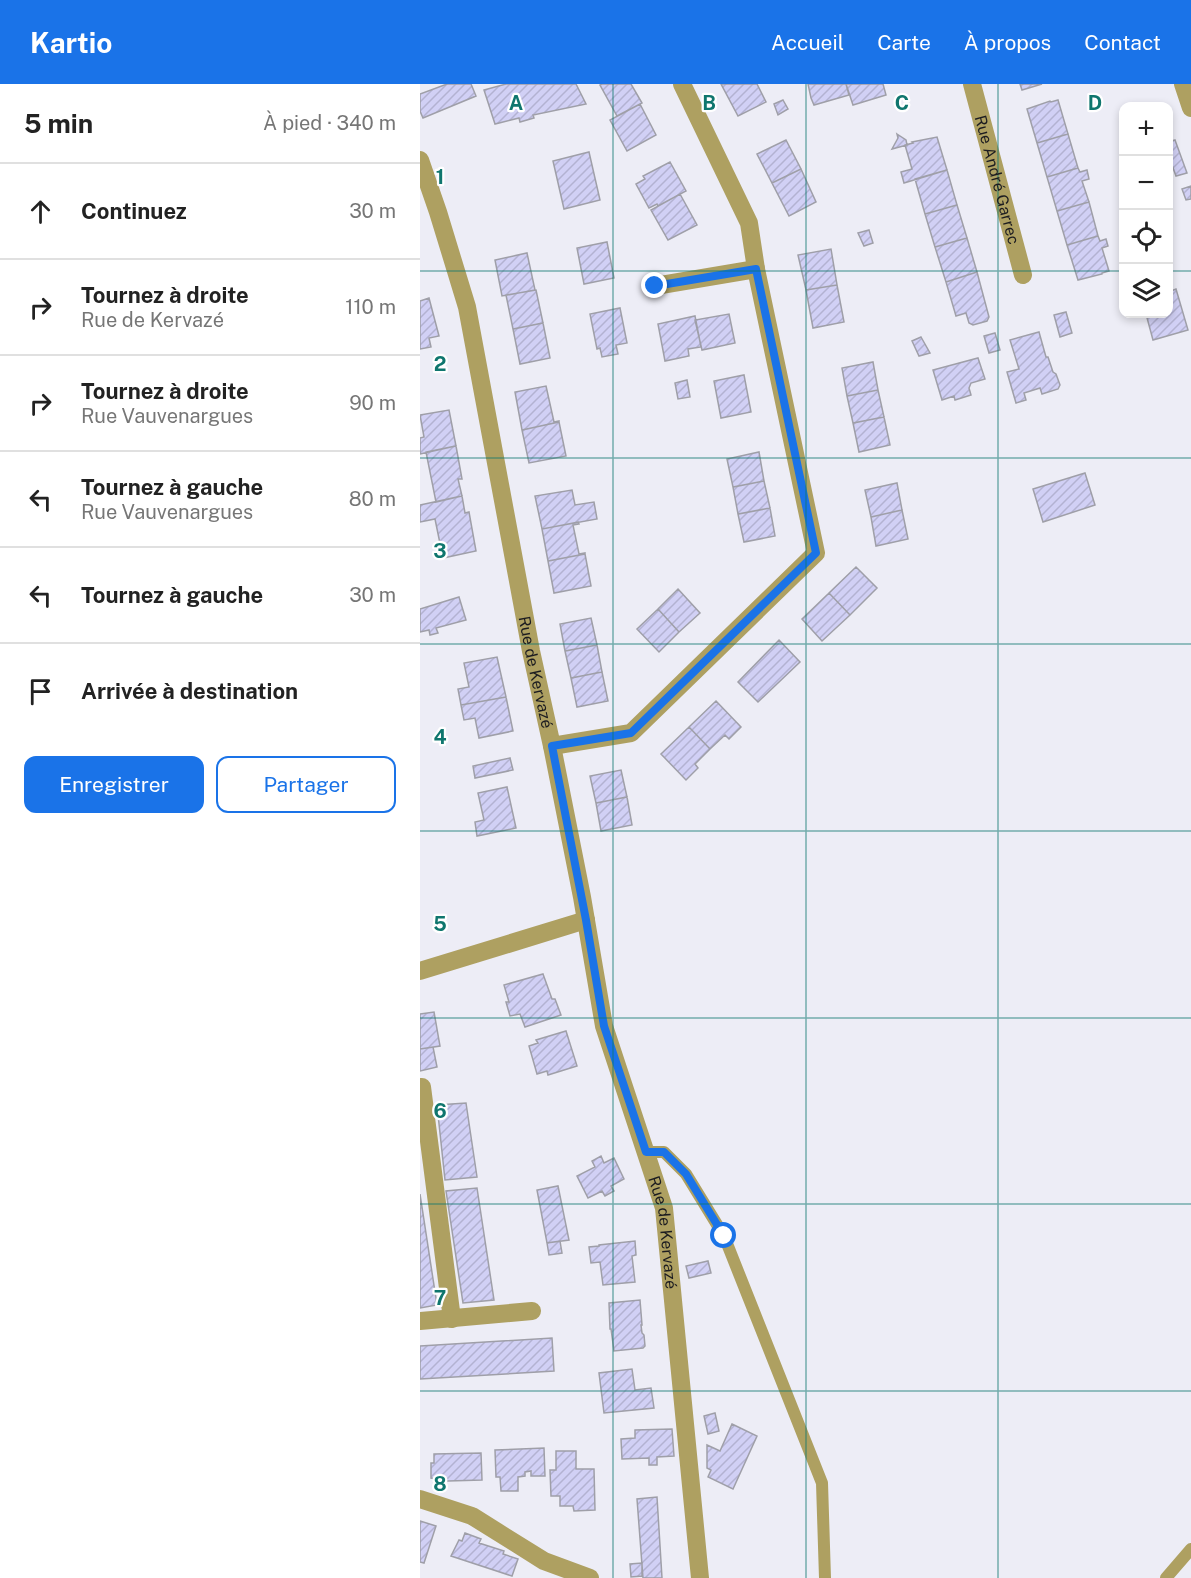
<!DOCTYPE html>
<html lang="fr">
<meta charset="utf-8">
<style>
body{margin:0;font-family:"Public Sans",sans-serif;background:#f2f2f2;color:#222}
.controls{position:absolute;right:18px;top:18px;display:grid;overflow:hidden;border-radius:12px;box-shadow:0 3px 9px #0003}
.controls button{width:54px;height:54px;display:grid;place-items:center;padding:0;border:0;border-bottom:2px solid #e0e0e0;background:#fff;color:#222;font:30px sans-serif}
.stop{position:absolute;width:18px;height:18px;margin:-14px;border:4px solid #1a73e8;border-radius:50%;background:#fff}
.stop.end{background:#1a73e8;border-color:#fff;box-shadow:0 2px 6px #0008}
.list{margin:0;padding:0;list-style:none}
h2{display:flex;justify-content:space-between;align-items:center;height:78px;margin:0;padding:0 24px;font-size:26px}
h2 small{font-size:20px;font-weight:400;color:#767676}
.list li{display:grid;grid-template-columns:39px 1fr auto;gap:18px;align-items:center;box-sizing:border-box;height:96px;padding:0 24px;border-top:2px solid #e0e0e0}
.list b{display:block;font-size:22px;white-space:nowrap}
.list p{margin:0;font-size:20px;white-space:nowrap;color:#767676}
.list em{font-size:20px;font-style:normal;color:#767676}
.actions{display:flex;gap:12px;padding:18px 24px}
.actions a{flex:1;padding:14px 0;border:2px solid #1a73e8;border-radius:12px;text-align:center;font-size:21px;color:#1a73e8}
.actions .main{background:#1a73e8;color:#fff}
.icon{flex:none;width:33px;height:33px;fill:none;stroke:currentColor;stroke-width:2;stroke-linecap:round;stroke-linejoin:round}
.map{position:relative;flex:none;width:771px;height:1494px;overflow:hidden}
header{display:flex;align-items:center;gap:36px;box-sizing:border-box;height:84px;padding:0 30px;background:#1a73e8;color:#fff}
header strong{font-size:28px}
nav{display:flex;gap:33px;margin-inline-start:auto;font-size:21px}
main{display:flex}
aside{flex:1;background:#fff}
.map>svg:first-child{display:block}
</style>
<header>
<strong>Kartio</strong>
<nav><a>Accueil</a><a>Carte</a><a>À propos</a><a>Contact</a></nav>
</header>
<main>
<aside>
<h2>5 min<small>À pied · 340 m</small></h2>
<ul class="list">
<li><svg class="icon" aria-label="ahead" viewBox="0 0 24 24"><path d="M12 20V5M6 11l6-6 6 6"/></svg><div><b>Continuez</b></div><em>30 m</em></li>
<li><svg class="icon" aria-label="right" viewBox="0 0 24 24"><path d="M7 20v-9h11M14 6l5 5-5 5"/></svg><div><b>Tournez à droite</b><p>Rue de Kervazé</p></div><em>110 m</em></li>
<li><svg class="icon" aria-label="right" viewBox="0 0 24 24"><path d="M7 20v-9h11M14 6l5 5-5 5"/></svg><div><b>Tournez à droite</b><p>Rue Vauvenargues</p></div><em>90 m</em></li>
<li><svg class="icon" aria-label="left" viewBox="0 0 24 24"><path d="M17 20v-9H6M10 6l-5 5 5 5"/></svg><div><b>Tournez à gauche</b><p>Rue Vauvenargues</p></div><em>80 m</em></li>
<li><svg class="icon" aria-label="left" viewBox="0 0 24 24"><path d="M17 20v-9H6M10 6l-5 5 5 5"/></svg><div><b>Tournez à gauche</b></div><em>30 m</em></li>
<li><svg class="icon" aria-label="arrive" viewBox="0 0 24 24"><path d="M6 21V4h12l-3 4 3 4H6"/></svg><div><b>Arrivée à destination</b></div></li>
</ul>
<div class="actions"><a class="main">Enregistrer</a><a>Partager</a></div>
</aside>
<div class="map">
<svg width="771" height="1494" viewBox="0 0 771 1494">
<defs>
<pattern id="building-hatch" width="6" height="6" patternUnits="userSpaceOnUse" patternTransform="scale(1.5)"><rect width="6" height="6" fill="#d1d0f5"/><path d="M-1 1l2-2M0 6l6-6M5 7l2-2" fill="none" stroke="#b3b2d2"/></pattern>
</defs>
<rect width="100%" height="100%" fill="#ededf6"/>
<path fill="url(#building-hatch)" stroke="#9f9fa8" stroke-width="1.5" d="M27,0H51L56,12L3,34L0,27V10Z
M86,0H156L166,20L113,31L114,34L100,38L99,34L75,40L64,6Z
M182,0H211L222,19L197,32L180,1Z
M301,0H337L346,18L318,32Z
M388,0H426L429,11L394,21L391,14Z
M426,0H463L466,11L433,21Z
M600,0H622L602,6Z
M363,16L368,25L358,31L354,20Z
M638,16L648,50L617,59L607,25L630,17L631,18Z
M220,20L236,51L207,67L190,36Z
M477,50L486,56L487,61L472,65L478,54Z
M648,50L658,84L627,93L617,59Z
M517,53L527,86L484,99L481,88L492,85L485,61L493,59L492,58Z
M366,56L381,85L352,99L337,70Z
M755,56L767,89L756,92L748,70V58Z
M169,68L180,116L144,125L133,77Z
M250,78L266,107L238,122L237,120L229,124L216,100L225,95L223,92Z
M658,84L660,88L667,86L669,95L662,97L669,118L637,127L627,93Z
M381,85L396,118L369,132L352,99Z
M527,86L537,121L505,130L495,95Z
M771,102V115L766,116L762,105Z
M260,110L277,141L248,156L231,126Z
M669,118L678,152L647,161L637,127Z
M537,121L547,154L515,163L505,130Z
M449,146L453,159L444,162L438,149Z
M678,152L680,157L686,155L688,162L682,164L689,187L682,189V190L658,196L647,161Z
M547,154L557,188L526,198L515,163Z
M187,158L194,194L164,200L157,164Z
M411,165L417,201L386,206L378,171Z
M107,169L115,206L82,212L75,176Z
M557,188L569,233L567,237L553,241L549,239L546,229L536,232L526,198Z
M748,198L751,207L756,205L768,246L733,256L726,230H748Z
M417,201L424,238L393,244L386,206Z
M116,206L123,239L93,245L86,211Z
M9,214L19,252L9,254L11,263L0,265V217Z
M200,224L207,259L196,261L198,270L182,273L180,264L177,265L170,230Z
M646,228L652,249L640,253L634,231Z
M309,230L315,259L282,266L275,236Z
M275,232L281,263L268,265L269,272L245,277L238,240Z
M123,239L130,274L100,280L93,245Z
M619,248L626,273H628L633,288L636,290L640,301L638,305L622,310L620,304L604,309L606,316L596,319L587,288L599,285L590,256Z
M575,249L580,266L569,269L564,252Z
M501,253L510,269L499,272L492,257Z
M558,274L565,295L551,299L549,304L551,311L535,316L534,312L522,316L513,286Z
M453,278L458,306L427,312L422,284Z
M324,291L331,328L301,334L294,297Z
M267,296L270,313L258,315L255,299Z
M126,302L134,338L139,337V338L102,346L95,308Z
M458,306L464,333L433,339L427,312Z
M29,326L36,362L0,370V354L4,353L0,331Z
M464,333L470,361L439,368L433,339Z
M139,338L146,372L109,379L102,346Z
M36,362L42,395H38L42,412L16,418L6,368Z
M339,368L344,397L313,403L307,375Z
M665,389L675,421L623,438L613,405Z
M344,397L350,424L318,430L313,403Z
M477,399L482,426L451,433L445,406Z
M152,406L155,421L174,418L177,435L122,445L115,412Z
M42,412L45,429L49,428L56,467L23,474L15,435L0,438V421Z
M350,424L355,452L324,458L318,430Z
M482,426L488,455L456,462L451,433Z
M158,438L159,440L153,441L159,470L165,469V470L128,477L122,445Z
M165,470L171,502L134,509L128,477Z
M436,483L457,504L430,531L409,509Z
M258,505L280,529L259,548L238,525Z
M409,509L430,531L402,557L382,535Z
M39,513L46,536L16,544L18,549L10,551L9,546L0,548V525Z
M238,525L259,548L239,568L217,545Z
M171,534L177,561L145,567L140,540Z
M359,556L380,578L338,618L318,598Z
M177,561L182,588L151,594L145,567Z
M77,573L86,613L41,621L38,605L49,603L44,579Z
M182,588L188,617L157,623L151,594Z
M86,613L93,647L59,654L55,634L44,636L41,621Z
M296,617L321,643L309,655L305,651L290,665L269,643Z
M269,643L290,665L275,680L278,684L266,696L241,670Z
M90,674L93,686L55,694L53,682Z
M201,686L207,713L176,719L170,692Z
M87,703L96,744L57,752L55,738L64,736L58,709Z
M207,713L212,741L181,747L176,719Z
M123,890L132,915H135L141,931L105,943L100,930L90,932L86,918H89L84,901Z
M14,928L20,962L0,965V930Z
M146,947L157,982L128,991L127,987L117,990L109,962L118,959L116,956Z
M13,963L17,983L0,987V965Z
M46,1019L57,1093L25,1096L17,1021Z
M181,1072L184,1079L194,1074L204,1095L191,1102L194,1107L185,1112L182,1107L168,1114L157,1092L175,1083L172,1077Z
M138,1102L149,1156L127,1159L117,1106Z
M57,1104L74,1216L43,1219L26,1107Z
M0,1110L17,1221L0,1224Z
M140,1157L142,1169L129,1171L127,1159Z
M215,1157L216,1171L212,1172L215,1198L183,1201L180,1178L171,1179L169,1163L179,1162V1161Z
M288,1177L291,1189L269,1194L266,1182Z
M220,1216L222,1241H221L222,1249L224,1251L225,1262L223,1264L194,1267L191,1245H190L189,1219Z
M132,1254L134,1287L0,1295V1262Z
M212,1285L215,1306L231,1304L234,1324L184,1329L179,1289Z
M295,1329L299,1347L288,1350L284,1332Z
M312,1340L337,1352L313,1405L288,1393L291,1386L287,1384V1361L300,1367Z
M252,1345L254,1372L237,1373V1381H229V1374L202,1375L201,1355L215,1354V1346Z
M124,1364L125,1392H111V1387L105,1388V1392L98,1393V1407H81L80,1393H76L75,1366Z
M136,1367H156V1385H174L175,1426L154,1427L153,1422H140V1412H131L130,1386H136Z
M61,1369L62,1396L28,1397L11,1394V1379H14V1370Z
M237,1413L242,1494H223L217,1415Z
M0,1437L16,1442L4,1479L0,1478Z
M45,1449L61,1455L59,1459L84,1467L83,1470L98,1475L92,1492L31,1472L39,1456L42,1457Z
M222,1479V1492L211,1493L210,1480Z"/>
<g fill="none" stroke-linecap="round" stroke-linejoin="round">
<path stroke="#aea061" stroke-width="12" d="M226,1068H244L266,1090L304,1152L402,1399L405,1494
M746,1494L771,1465"/>
<g stroke="#aea061" stroke-width="18">
<path id="s1" d="M552,0L603,191"/>
<path d="M763,0L771,24"/>
<path id="s2" d="M0,76L18,128L47,223L111,567L132,662L162,813L184,942L244,1124L280,1494"/>
<path d="M235,202L336,185"/>
<path d="M132,662L211,649L396,469L336,185L329,139L262,0"/>
<path d="M0,887L166,836"/>
<path d="M0,1003H2L32,1235"/>
<path d="M0,1237L112,1227"/>
<path d="M0,1415L52,1432L124,1477L170,1494"/>
</g>
</g>
<g fill="none" stroke-linecap="round" stroke-linejoin="round">
<path stroke="#1a73e8" stroke-width="8" d="M235,202L336,185L396,469L211,649L132,662L166,836L184,942L226,1068H244L266,1090L304,1152"/>
</g>
<path fill="none" stroke="#0f766e" stroke-width="1.5" stroke-opacity="0.55" d="M193,0V1494M386,0V1494M578,0V1494M0,187H704M748,187H771M0,374H771M0,560H771M0,747H771M0,934H771M0,1120H771M0,1307H771"/>
<g text-anchor="middle" dominant-baseline="central" stroke-width="4.5" stroke-linejoin="round" paint-order="stroke">
<g font-size="16" fill="#1c1c20" stroke="#fff">
<text stroke="none"><textPath href="#s1" startOffset="99">Rue André Garrec</textPath></text>
<text stroke="none"><textPath href="#s2" startOffset="526">Rue de Kervazé</textPath></text>
<text stroke="none"><textPath href="#s2" startOffset="1102">Rue de Kervazé</textPath></text>
</g>
</g>
<g font-size="20" text-anchor="middle" font-weight="bold" fill="#0f766e" stroke="#fff" stroke-width="4.5" stroke-linejoin="round" paint-order="stroke">
<text x="96" y="26">A</text>
<text x="289" y="26">B</text>
<text x="482" y="26">C</text>
<text x="675" y="26">D</text>
<text x="20" y="100">1</text>
<text x="20" y="287">2</text>
<text x="20" y="474">3</text>
<text x="20" y="660">4</text>
<text x="20" y="847">5</text>
<text x="20" y="1034">6</text>
<text x="20" y="1221">7</text>
<text x="20" y="1407">8</text>
</g>
</svg>
<div class="controls">
<button>+</button>
<button>−</button>
<button><svg class="icon" aria-label="locate" viewBox="0 0 24 24"><circle cx="12" cy="12" r="6"/><path d="M12 2v4M12 18v4M2 12h4M18 12h4"/></svg></button>
<button><svg class="icon" aria-label="layers" viewBox="0 0 24 24"><path d="M12 4l9 5-9 5-9-5zM3 14l9 5 9-5"/></svg></button>
</div>
<div class="stop" style="left:304px;top:1152px"></div>
<div class="stop end" style="left:235px;top:202px"></div>
</div>
</main>
